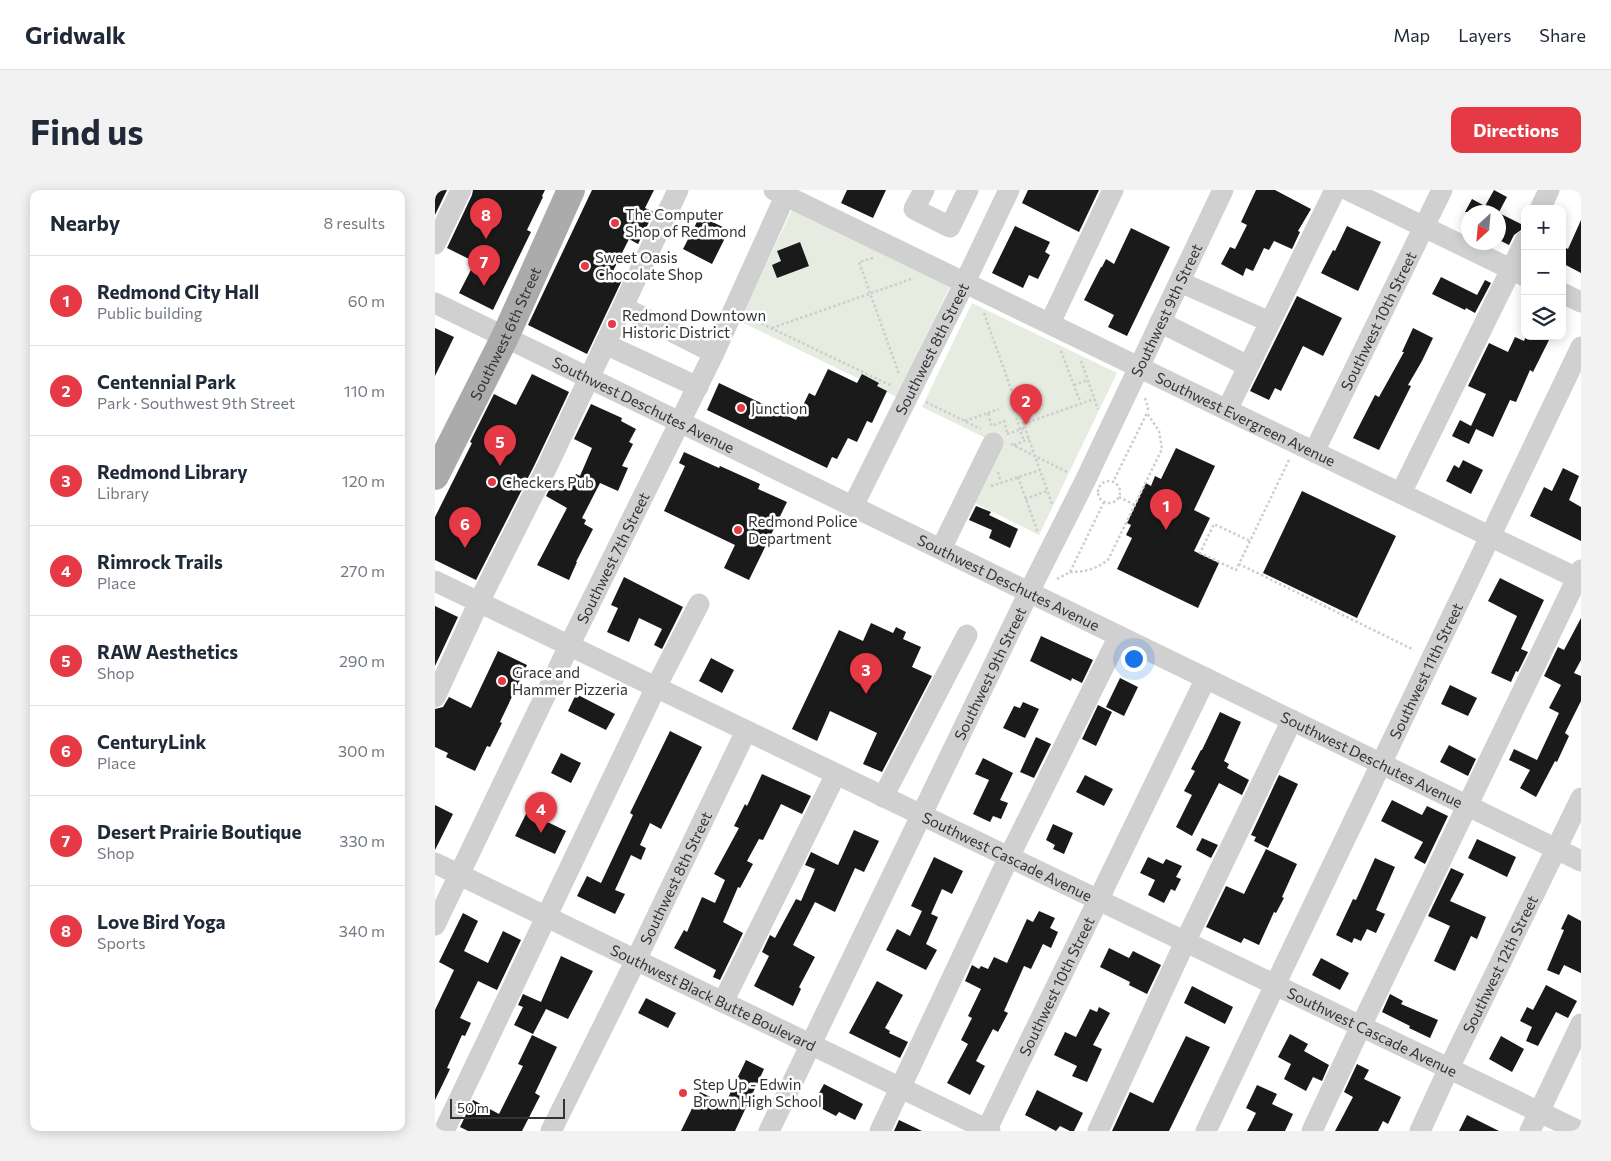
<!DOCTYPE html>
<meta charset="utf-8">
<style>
body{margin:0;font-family:Commissioner,sans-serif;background:#f2f2f3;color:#1f2937}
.controls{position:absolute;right:15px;top:15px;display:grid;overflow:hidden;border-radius:10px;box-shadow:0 2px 12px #0003}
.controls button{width:45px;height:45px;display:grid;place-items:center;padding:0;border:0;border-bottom:1px solid #e0e1e3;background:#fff;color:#1f2937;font:25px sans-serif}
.compass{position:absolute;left:1026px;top:15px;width:45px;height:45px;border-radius:50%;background:#fff;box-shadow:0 2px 12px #0003;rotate:206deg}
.scale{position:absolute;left:15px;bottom:12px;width:115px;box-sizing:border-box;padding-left:5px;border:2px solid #333;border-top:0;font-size:14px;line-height:18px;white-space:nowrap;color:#333;-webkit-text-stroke:4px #fff;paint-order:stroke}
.you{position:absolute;left:698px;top:468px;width:18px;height:18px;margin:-12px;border:4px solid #fff;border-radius:50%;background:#1a73e8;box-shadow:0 0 0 8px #1a73e833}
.badge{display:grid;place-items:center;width:32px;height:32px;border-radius:50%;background:#e63946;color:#fff;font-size:16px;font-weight:700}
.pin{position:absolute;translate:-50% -41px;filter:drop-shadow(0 1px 2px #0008)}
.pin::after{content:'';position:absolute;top:26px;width:18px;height:15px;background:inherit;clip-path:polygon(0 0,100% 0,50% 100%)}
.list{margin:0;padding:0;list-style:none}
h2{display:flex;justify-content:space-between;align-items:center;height:65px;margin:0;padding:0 20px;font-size:21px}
h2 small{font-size:16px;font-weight:400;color:#747a83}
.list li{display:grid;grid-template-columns:32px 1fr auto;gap:15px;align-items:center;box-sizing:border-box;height:90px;padding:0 20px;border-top:1px solid #e0e1e3}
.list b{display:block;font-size:19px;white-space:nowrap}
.list p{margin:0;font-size:16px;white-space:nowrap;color:#747a83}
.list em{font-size:16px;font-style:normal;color:#747a83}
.icon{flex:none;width:28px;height:28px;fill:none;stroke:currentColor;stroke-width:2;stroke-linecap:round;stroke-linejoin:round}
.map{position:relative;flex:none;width:1146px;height:941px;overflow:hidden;border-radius:10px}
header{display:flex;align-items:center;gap:30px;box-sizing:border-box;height:70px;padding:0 25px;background:#fff;border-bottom:1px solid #e0e1e3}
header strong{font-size:24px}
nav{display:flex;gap:28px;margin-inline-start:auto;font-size:18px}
.intro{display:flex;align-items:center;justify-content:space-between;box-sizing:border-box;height:120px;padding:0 30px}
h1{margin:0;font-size:35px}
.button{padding:12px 22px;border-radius:10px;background:#e63946;color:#fff;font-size:18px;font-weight:700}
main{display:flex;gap:30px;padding:0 30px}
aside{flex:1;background:#fff;border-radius:10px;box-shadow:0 2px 12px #0003}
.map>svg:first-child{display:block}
</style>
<header>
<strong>Gridwalk</strong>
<nav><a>Map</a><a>Layers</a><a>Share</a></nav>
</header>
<div class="intro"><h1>Find us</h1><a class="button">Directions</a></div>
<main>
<aside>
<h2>Nearby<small>8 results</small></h2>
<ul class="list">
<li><span class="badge">1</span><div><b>Redmond City Hall</b><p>Public building</p></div><em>60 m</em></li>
<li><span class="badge">2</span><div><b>Centennial Park</b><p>Park · Southwest 9th Street</p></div><em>110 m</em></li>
<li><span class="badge">3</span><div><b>Redmond Library</b><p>Library</p></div><em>120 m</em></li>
<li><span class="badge">4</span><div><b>Rimrock Trails</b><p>Place</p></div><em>270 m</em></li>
<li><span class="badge">5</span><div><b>RAW Aesthetics</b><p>Shop</p></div><em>290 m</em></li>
<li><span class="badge">6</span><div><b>CenturyLink</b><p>Place</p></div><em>300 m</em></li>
<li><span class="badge">7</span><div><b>Desert Prairie Boutique</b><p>Shop</p></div><em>330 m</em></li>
<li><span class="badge">8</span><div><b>Love Bird Yoga</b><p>Sports</p></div><em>340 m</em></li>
</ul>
</aside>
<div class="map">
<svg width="1146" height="941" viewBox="0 0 1146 941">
<rect width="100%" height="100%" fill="#fff"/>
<path fill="#e6ecdf" d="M357,20L515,96L462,207L304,131Z
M537,113L682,183L604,345L536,311L563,254L487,217Z"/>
<path fill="#1a1a1a" d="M0,0H12L0,25Z
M38,0H110L107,6L108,7L92,40L96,42L58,120L24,103L40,72L12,58L37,5Z
M157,0H219L210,18L219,22L203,54L194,49L178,81L189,86L152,164L93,135Z
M412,0H451L438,28L406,13Z
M593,0H664L644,42L587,13Z
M821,0H840L876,19L863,41L865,42L857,59L839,51L834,60L829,58L818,81L811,78L808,86L786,74L795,57L800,59L812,35L806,32Z
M1059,0L1072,7L1064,22H1030L1037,9L1050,16Z
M1064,23L1088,35L1086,40L1079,45L1074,55L1064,50Z
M265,26L294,40L277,74L248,59Z
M1146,30V83L1127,73V56L1133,59Z
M580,36L615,52L610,62L615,65L603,89L594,85L588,98L557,83Z
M912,36L946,52L923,101L886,83L898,60L900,61Z
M696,38L735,57L692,146L673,137L679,125L649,110L666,77H667L671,69L679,74Z
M365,52L374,76L342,88L337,75L346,71L342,61Z
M1006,87L1042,105L1050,90L1056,93L1040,123L1031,118L1030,120L997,104Z
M862,106L907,128L888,166L868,156L846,201L840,198L834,210L815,201Z
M0,138L19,147L0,186Z
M978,138L998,148L987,171L973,195L976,196L944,260L918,248L940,205L944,207L969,162H967Z
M1091,146H1116L1098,182L1095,180L1081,212L1075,210L1058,247L1041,239L1034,254L1017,246L1025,230L1036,236L1051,204L1033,196L1054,153L1073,162L1080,147L1089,151Z
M393,179L422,193L427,184L444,193L442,196L452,201L437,233L432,231L422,252L413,248L402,269L397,267L392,278L272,220L284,193L361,230L374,203L380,206Z
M97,184L134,202L100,274L41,390L0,370V327L37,253L35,252L59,204L81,215Z
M156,214L187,228L186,231L201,239L194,252L198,254L187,276L193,278L183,301L165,293L147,328L151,330L149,334L158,339L141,372H142L134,390L102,375L132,318L111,306L118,292L133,300L141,284L145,286L157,258L139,249Z
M741,258L780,276L759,320L775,328L759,361L784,373L763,418L682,379L697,348L691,345L696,335L692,333L711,293L716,296L720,286L726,289Z
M249,262L284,278L285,276L325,294L323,299L352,312L314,390L289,378L300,355L229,321L250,276L244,273Z
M1028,270L1048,280L1036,304L1011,291L1019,275L1024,278Z
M1128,278L1144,286L1134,310L1146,317V351L1095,326L1109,297L1117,301Z
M867,301L961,346L922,428L828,383Z
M541,316L556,322L554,325L583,339L575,358L554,348L557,340L534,330Z
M189,387L248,417L227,459L219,455L227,439L204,428L194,452L172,442L183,418L176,415Z
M1065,388L1109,410L1086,459L1093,462L1083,482L1081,481L1076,492L1056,483L1082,426L1053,411Z
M0,416L23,427L0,476Z
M1146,428V470L1139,483L1146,486V511L1130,543L1134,546L1122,572L1120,571L1101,607L1085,598L1095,580L1074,570L1079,559L1102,570L1124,523L1114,518L1126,495L1109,486L1123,457L1129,460Z
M436,433L458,443L461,437L471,442L468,449L486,457L477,477L497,486L447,582L428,574L442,543L395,521L382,551L357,539L404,440L428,451Z
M606,446L658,470L647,493L637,488L636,491L595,471Z
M63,461L92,475L65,532L67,533L55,557L52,556L40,581L11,567L13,563L0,557V519L8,517L14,507L36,518Z
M276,468L299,480L287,503L264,491Z
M685,488L703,497L689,526L671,517Z
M1015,495L1042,508L1033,526L1006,514Z
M141,504L180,524L171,540L133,521Z
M588,512L604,519L590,548L568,538L579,516L585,518Z
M663,515L677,522L661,556L647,549Z
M785,522L806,532L789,571L794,574L792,578L814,590L807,605L784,593L757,646L741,637L757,605L749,601L760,581L756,579L766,560H767Z
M235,541L267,557L226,639L215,633L205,655L211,658L206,670L196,665L180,700L190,704L180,724L142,706L152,686L166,693L198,625L195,623Z
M601,547L616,554L599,588L585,582Z
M1014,555L1041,569L1033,586L1005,572Z
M126,563L146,573L136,593L116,583Z
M548,568L578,583L565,610L573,613L566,629L558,626L555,632L538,624L554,590L540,584Z
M327,584L376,606L367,624L346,614L328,650L324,649L312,671L318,674L305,698L303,697L288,732L308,743L285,790L278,787L281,780L239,758L249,740L252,742L267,707L280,713L290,690L279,684L304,638L299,636L310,614L312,616Z
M650,585L678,599L669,616L641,602Z
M844,585L863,594L833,658L819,651L821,647L816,645Z
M957,610L987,625L992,616L1013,626L990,674L979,668L988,652L946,631Z
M0,615L18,624L0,660Z
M92,622L131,641L120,664L80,646Z
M618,634L638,643L629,664L618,659L620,655L611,650Z
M419,640L444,651L429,682L420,678L400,722L380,712L358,755L380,767L364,797L366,799L358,816L319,796L334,766L327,762L335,745L340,748L361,709L366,711L380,679L370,675L376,662L403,675Z
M767,648L783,655L776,668L761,660Z
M1042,649L1081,667L1072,687L1033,668Z
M831,659L862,674L847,707L849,708L841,723L839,722L824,755L809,748L806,753L771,737L791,696L809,704Z
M499,667L528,681L517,704L507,699L496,724L503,727L491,754L502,760L491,780L451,760L462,739L475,746L487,721L476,716Z
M713,667L728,674L731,669L747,676L741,687L746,689L740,701L736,699L729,713L713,705L720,690L705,683Z
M940,668L960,677L941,720L950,724L941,743L932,739L926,751L919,748L917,753L901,745L918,709L921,710Z
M1016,678L1029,684L1015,711L1051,727L1042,749L1036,746L1020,781L999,771L1015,736L993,726Z
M604,721L620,728L615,738L623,742L616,758L608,754L596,779L589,776L569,821L573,823L563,842L558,839L541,871L550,876L535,905L512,893L533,854L526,850L537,828L533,826L546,799L530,791L537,775L544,779L546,776L553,779L559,767L572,773L592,729L598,732Z
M28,723L43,731L29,761L53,773L68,741L86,750L62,800L43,791L25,828L36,833L30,846L27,845L12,878L15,879L0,910V820L19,780L4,772Z
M1133,724L1146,731V783L1129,775L1124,785L1112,780L1129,740L1126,739Z
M674,758L694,768L698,761L726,775L712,804L694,795L695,792L665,777Z
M126,766L158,781L133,829L111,819L98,844L79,835L88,817L83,815L88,804L106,812Z
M886,768L914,783L905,800L877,785Z
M442,791L468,805L450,838L455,841L454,843L473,852L465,868L414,843Z
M1111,795L1142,811L1133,828L1121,822L1103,856L1091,851L1097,837L1085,831L1092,817L1098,820Z
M757,796L798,817L790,834L749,813Z
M955,804L968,811L966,814L1003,830L995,848L974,838L975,836L947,822Z
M211,808L241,823L233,838L203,823Z
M664,817L675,823L658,855L667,859L652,892L637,886L642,876L619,865L630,842L641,847L655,819L662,822Z
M855,844L873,854L869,861L894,875L887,891L878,887L871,901L849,889L856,874L843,867Z
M97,845L122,857L100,903L105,906L87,941H33L25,937L38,910L64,924L88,876L83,874Z
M751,846L775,857L734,941H677L695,902L718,913Z
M1066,846L1089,859L1077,882L1054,869Z
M311,870L329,879L300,941H246L265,902L290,914Z
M922,874L934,880L929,889L966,907L953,934L948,931L943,941H900L918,907L909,902Z
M389,894L428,914L420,930L404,922L401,926L378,914Z
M822,895L842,904L837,914L858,924L850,941H812L821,923L811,918Z
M602,900L648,923L639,941H635L625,936L621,941L590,925Z
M1032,925L1064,941H1024Z
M464,930L487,941H459Z"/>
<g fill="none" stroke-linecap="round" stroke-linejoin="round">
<path stroke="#cdcdcd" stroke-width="2.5" stroke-dasharray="2.5 2.5" stroke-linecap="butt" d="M438,68L424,72L464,184
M549,123L617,314
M315,126V128L457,196
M337,138L479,88
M626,161L646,214
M646,171L663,219
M639,195L653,190
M710,208L713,218L712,223
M491,212L546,239
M553,223L564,219
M585,225L581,227L589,251
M530,231L553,223L557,237
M588,234L659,209
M559,235L569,231L572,242
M572,244L590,238
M576,254L634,283
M579,255L594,249
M854,270L804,374L979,460
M563,282L566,293
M583,287L603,343
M663 302a11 11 0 1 1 22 0a11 11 0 1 1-22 0Z
M556,296L605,280
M684,307L700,315
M590,309L612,301
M804,374L801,380L765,363L779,334L815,351
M635,382C650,382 661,379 673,370L727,259L724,241L712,223L678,292
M622,389L635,382L669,312"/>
<g stroke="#d0d0d0" stroke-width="21">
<path id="s1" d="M339,0L792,220L1146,390"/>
<path d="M489,0L479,19L515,37L533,0"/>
<path d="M913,0L1090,86"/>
<path d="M1105,19L1114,0"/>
<path d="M0,54L26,0"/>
<path d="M745,92L835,132"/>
<path d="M1127,103L1146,112"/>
<path id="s2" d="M0,113L1146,671"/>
<path d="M188,117L279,163"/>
<path d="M725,132L813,176"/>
<path d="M615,133L678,0"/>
<path d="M170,154L263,197"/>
<path d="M792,220L900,0"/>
<path id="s3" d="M879,262L1007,0"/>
<path d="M966,303L1090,51"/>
<path id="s4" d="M418,316L530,92L574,0"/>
<path d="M506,359L558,253"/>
<path id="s5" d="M0,391L1144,941"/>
<path d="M0,507L44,412L111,279L243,0"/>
<path d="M448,607L532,445"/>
<path id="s6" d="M0,673L555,941"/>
<path id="s7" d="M0,735L134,456L279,163L353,0"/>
<path d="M288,812L401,584"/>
<path d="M9,941L221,497L264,414"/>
<path id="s8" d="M116,941L201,770L311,541"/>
<path id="s9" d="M334,941L594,402L650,291L788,0"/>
<path d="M445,941L574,667L684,446"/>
<path id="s10" d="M551,941L771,488"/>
<path d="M663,941L750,752L857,530"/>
<path id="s11" d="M771,941L840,795L1146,157"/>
<path d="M877,941L926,836L1146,380"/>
<path id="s12" d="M985,941L1014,878L1146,608"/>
<path d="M1095,941L1146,834"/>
</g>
<path stroke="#ababab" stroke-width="28" id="s13" d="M0,286L70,147L136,0"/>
</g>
<g fill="#e63946" stroke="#fff" stroke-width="2">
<circle cx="180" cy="33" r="5"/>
<circle cx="150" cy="76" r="5"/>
<circle cx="177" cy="134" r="5"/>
<circle cx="306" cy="218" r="5"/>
<circle cx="57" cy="292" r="5"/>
<circle cx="303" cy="340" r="5"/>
<circle cx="67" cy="491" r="5"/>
<circle cx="248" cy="903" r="5"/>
</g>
<g text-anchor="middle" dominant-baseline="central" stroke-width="5" stroke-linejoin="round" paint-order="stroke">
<g font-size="15" fill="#333" stroke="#fff" text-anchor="start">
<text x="190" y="24">The Computer<tspan x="190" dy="17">Shop of Redmond</tspan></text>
<text x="160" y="67">Sweet Oasis<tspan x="160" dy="17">Chocolate Shop</tspan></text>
<text x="187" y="125">Redmond Downtown<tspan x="187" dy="17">Historic District</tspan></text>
<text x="316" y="218">Junction</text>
<text x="67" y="292">Checkers Pub</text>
<text x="313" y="331">Redmond Police<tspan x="313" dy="17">Department</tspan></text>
<text x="77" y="482">Grace and<tspan x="77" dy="17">Hammer Pizzeria</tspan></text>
<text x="258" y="894">Step Up - Edwin<tspan x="258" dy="17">Brown High School</tspan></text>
</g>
<g font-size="15" fill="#333" stroke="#fff">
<text stroke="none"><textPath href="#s9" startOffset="912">Southwest 9th Street</textPath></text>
<text stroke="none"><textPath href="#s3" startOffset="146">Southwest 10th Street</textPath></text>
<text stroke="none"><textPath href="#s13" startOffset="159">Southwest 6th Street</textPath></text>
<text stroke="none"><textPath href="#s4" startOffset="176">Southwest 8th Street</textPath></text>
<text stroke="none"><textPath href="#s2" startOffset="232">Southwest Deschutes Avenue</textPath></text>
<text stroke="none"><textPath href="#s1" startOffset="524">Southwest Evergreen Avenue</textPath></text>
<text stroke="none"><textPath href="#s7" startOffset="408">Southwest 7th Street</textPath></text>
<text stroke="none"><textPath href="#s2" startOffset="638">Southwest Deschutes Avenue</textPath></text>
<text stroke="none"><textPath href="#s11" startOffset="510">Southwest 11th Street</textPath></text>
<text stroke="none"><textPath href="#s9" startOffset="508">Southwest 9th Street</textPath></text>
<text stroke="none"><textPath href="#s2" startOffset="1042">Southwest Deschutes Avenue</textPath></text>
<text stroke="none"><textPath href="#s5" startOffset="635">Southwest Cascade Avenue</textPath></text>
<text stroke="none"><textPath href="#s8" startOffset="282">Southwest 8th Street</textPath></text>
<text stroke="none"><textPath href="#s12" startOffset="185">Southwest 12th Street</textPath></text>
<text stroke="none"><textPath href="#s10" startOffset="161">Southwest 10th Street</textPath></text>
<text stroke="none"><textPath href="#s6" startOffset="309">Southwest Black Butte Boulevard</textPath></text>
<text stroke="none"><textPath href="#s5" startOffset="1040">Southwest Cascade Avenue</textPath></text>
</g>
</g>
</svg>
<div class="controls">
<button>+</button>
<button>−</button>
<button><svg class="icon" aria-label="layers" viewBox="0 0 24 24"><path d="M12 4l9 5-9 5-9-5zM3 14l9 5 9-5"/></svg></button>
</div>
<svg class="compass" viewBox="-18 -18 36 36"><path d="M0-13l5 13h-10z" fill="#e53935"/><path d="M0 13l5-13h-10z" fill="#747a83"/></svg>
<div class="scale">50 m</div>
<div class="you"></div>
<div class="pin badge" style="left:731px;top:340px">1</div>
<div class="pin badge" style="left:591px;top:235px">2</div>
<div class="pin badge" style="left:431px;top:504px">3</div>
<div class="pin badge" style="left:106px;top:643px">4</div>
<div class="pin badge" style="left:65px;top:276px">5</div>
<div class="pin badge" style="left:30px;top:358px">6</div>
<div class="pin badge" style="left:49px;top:96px">7</div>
<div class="pin badge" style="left:51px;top:49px">8</div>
</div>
</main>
